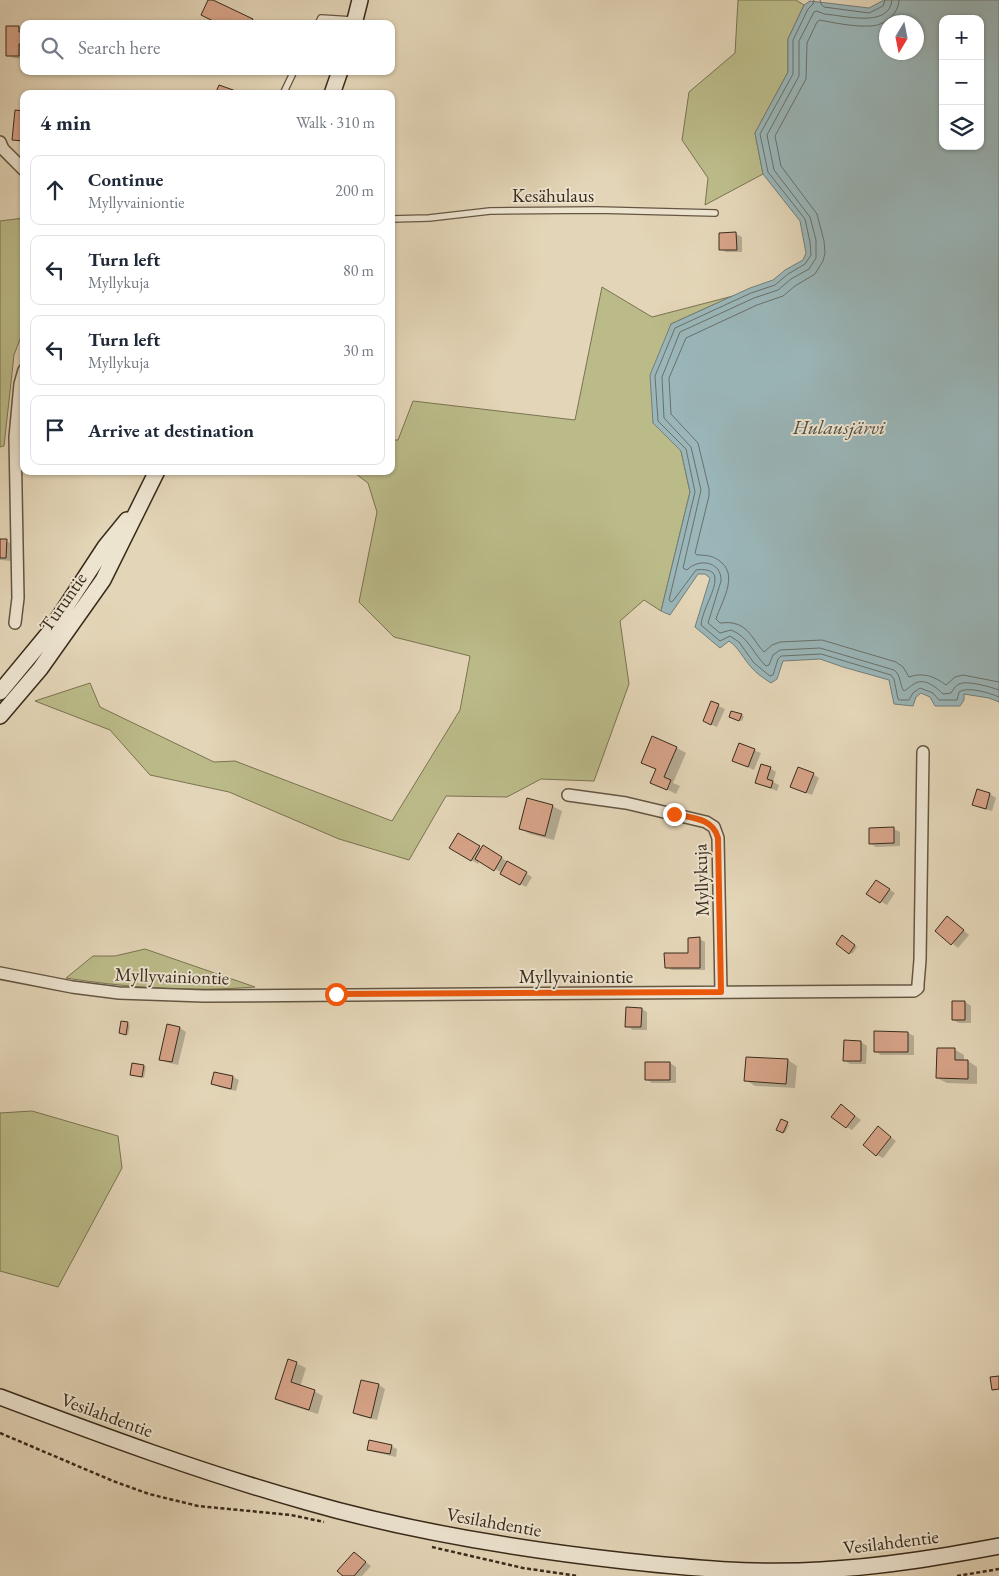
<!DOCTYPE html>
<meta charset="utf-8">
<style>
body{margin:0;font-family:"EB Garamond",serif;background:#f6f6f7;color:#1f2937}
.controls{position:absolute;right:15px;top:15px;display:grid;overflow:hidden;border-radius:10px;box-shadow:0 1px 4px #0004}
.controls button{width:45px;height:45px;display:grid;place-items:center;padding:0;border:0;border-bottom:1px solid #e0e1e3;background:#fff;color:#1f2937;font:25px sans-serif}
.compass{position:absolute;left:879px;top:15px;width:45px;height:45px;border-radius:50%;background:#fff;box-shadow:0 1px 4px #0004;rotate:190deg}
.stop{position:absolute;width:15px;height:15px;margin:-11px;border:4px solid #ea580c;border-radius:50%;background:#fff}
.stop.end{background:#ea580c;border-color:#fff;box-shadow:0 1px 5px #0008}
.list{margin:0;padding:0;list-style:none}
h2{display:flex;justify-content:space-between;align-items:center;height:65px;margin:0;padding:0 20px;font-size:21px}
h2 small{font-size:16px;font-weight:400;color:#747a83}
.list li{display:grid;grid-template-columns:32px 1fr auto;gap:15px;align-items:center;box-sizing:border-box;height:70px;margin:0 10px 10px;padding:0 10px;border:1px solid #e0e1e3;border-radius:10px}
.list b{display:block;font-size:19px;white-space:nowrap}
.list p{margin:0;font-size:16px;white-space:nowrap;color:#747a83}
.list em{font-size:16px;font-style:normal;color:#747a83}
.icon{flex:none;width:28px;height:28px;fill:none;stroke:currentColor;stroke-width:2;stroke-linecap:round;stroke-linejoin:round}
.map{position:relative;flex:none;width:999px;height:1576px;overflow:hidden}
.search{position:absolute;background:#fff;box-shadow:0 1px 4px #0004;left:20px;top:20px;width:375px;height:55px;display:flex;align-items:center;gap:12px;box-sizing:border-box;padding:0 18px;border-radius:10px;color:#747a83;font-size:19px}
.panel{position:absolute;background:#fff;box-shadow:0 1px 4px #0004;left:20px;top:90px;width:375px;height:385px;border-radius:10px}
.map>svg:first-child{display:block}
</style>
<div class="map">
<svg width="999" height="1576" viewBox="0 0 999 1576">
<rect width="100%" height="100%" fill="#e3d5b7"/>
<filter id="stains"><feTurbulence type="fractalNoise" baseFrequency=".004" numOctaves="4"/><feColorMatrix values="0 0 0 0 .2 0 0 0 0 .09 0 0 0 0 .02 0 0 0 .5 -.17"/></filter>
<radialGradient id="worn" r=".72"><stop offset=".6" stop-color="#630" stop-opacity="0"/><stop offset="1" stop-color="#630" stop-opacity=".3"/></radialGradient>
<path fill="#bbbb89" stroke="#7a7352" d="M738,0H796L804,5L788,39V72L755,133L763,174L705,205L708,178L682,140L689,92L735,53Z
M24,218V329L14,355L4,446L0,447V221Z
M602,287L652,317L733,296L671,324L653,423L681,451L690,492L661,611L644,600L620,621L629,684L594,781L541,779L507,797L446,796L409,860L339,839L229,792L150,775L110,730L35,701L90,683L100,707L214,762L235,761L392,821L460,710L470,656L394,637L359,602L377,512L368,483L352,471H391V440H398L413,401L575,420Z
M145,949L255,987C191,992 129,988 66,978L93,956H115Z
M32,1111L118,1136L122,1168L58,1287L0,1271V1113Z"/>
<path fill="#9ab6b9" stroke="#737e7a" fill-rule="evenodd" d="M884,0H999V702L989,698L964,694V700L960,706H935L930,697L921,693L916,697L913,706L894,704L889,680L843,667L820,659L783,661L777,679L771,683C763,678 756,673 751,667C743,658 739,648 729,641L720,648L695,627L710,578L705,574H698L670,615L661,611L690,492L681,451L653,423L650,375L671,324L750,288L773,280L785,270L803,260L806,253L800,221L763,174L755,133L788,72V39L804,5L810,1L869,8ZM943,19H980V146H943ZM886,22H916V52H886Z"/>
<path fill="#0003" d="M210,0L253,20L259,24H220Z
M19,27L24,30V59L14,58L8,55Z
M720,234H736L742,237V252H726L721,249Z
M0,540L6,541L12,544L11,561L0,560Z
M712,703L725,709L717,727L710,724Z
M741,715L744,716L742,721L733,718Z
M740,745L761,753L754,770L734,761Z
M677,748L686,753L673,783L680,786L676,794L652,782L657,770L643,762Z
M770,768L776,772L773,782L779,785L777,791L757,783Z
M813,774L819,778L812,795L797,789Z
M977,791L990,794L996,798L992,811L980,808L974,804Z
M552,806L562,811L554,840L530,834L521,829Z
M894,829L900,832V846L876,847L870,843Z
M458,835L482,849L484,847L532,877L526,887L480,860L478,864L451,848Z
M882,885L895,893L887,905L868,894Z
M953,921L969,935L958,948L936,931Z
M845,938L857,947L852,954L850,953Z
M699,939L705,942V970H672L666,967L689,954Z
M965,1002L971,1006V1023H959L953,1020Z
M642,1009L647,1012V1030H633L627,1026Z
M128,1024L130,1025L128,1035L120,1033Z
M168,1026L180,1028L186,1032L178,1065L166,1062L160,1059Z
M908,1033L914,1036V1055H881L875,1051Z
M861,1042L867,1046L866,1064H850L844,1060Z
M954,1049L964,1055V1061H968L977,1067V1084L947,1083L937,1078Z
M788,1060L797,1066L795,1088L755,1086L746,1080Z
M670,1063L676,1067V1083H652L646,1079V1064Z
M144,1066L146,1067L144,1078L131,1074Z
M215,1073L233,1077L239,1080L236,1091L219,1087L213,1084Z
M847,1109L861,1120L852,1130L847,1127Z
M781,1121L789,1125L785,1133L777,1129Z
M879,1128L896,1141L883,1158L877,1155Z
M289,1360L306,1368L300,1387L314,1391L323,1396L318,1414L286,1404L277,1399Z
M362,1381L379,1385L385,1389L377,1420L360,1416L354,1413Z
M391,1446L397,1449L396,1457L374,1452L368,1449Z
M354,1554L371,1566L362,1576H345Z"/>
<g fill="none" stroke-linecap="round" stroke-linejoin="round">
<path stroke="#6a706a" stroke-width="1" d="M814,0L813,4L808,9L793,40V74L760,134L768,172L805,219L810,242L811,255L805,264L788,274L775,285L751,293L675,328L655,376L658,421L686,449L695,492L669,600L671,602L673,601L696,570C702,569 715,569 715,578C716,591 702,610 701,625L720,641L730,636L739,642L754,663L770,676L773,675L778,659L781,656L821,654L891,675L894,679L898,699L900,700H909L913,693L920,688L933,693L939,700H957L959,692C967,686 990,693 999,697
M820,0L821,4L824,7L869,13L883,6L885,0
M892,0C890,29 842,15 824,14L817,11L814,12L799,41V76L767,135L774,170L810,217L816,240V258L809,269L791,279L778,290L754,298L680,332L662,377L664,418L691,447L701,490L683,568L687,570C698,558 722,561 721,581L708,623L720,633L731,630C748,636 754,655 766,666L769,665L773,655L780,650L820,648L894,670C902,676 899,685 904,691C908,689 910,686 914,684C924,677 936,687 943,694L951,693C953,690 955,686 959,684C967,680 991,687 999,690
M899,0C899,14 884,26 870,26C857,27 833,23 820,20L817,22L807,43L806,79L775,136L781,166L817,214L824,241L825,253L823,261L815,274L795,286L783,296L757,305L686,338L669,378L671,414L698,443L709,489V496L695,553L697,555C707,555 715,556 722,563C738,577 721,603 716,619L720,623C724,623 728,622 732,623C749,625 754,642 764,652L772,645L780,642L822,640L896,662L903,667L909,677C923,672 934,676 946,685L955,677L963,675L999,682"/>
</g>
<path fill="#d7a388" stroke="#392b1b" d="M208,0H213L253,19L251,24H219L201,15Z
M6,26H19V32H24V44H19V56H6Z
M219,85L236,91L235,94H215Z
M15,110L24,111V141L12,140Z
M736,232L737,250H719V233Z
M0,539H7L6,558H0Z
M711,701L719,704L711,725L703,721Z
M731,711L742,714L739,721L729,717Z
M652,736L677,747L664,777L671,780L667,790L650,783L656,769L641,763Z
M739,743L755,749L748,767L732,761Z
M761,764L771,767L767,779L773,781L771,788L755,783Z
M798,767L814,773L806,793L790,787Z
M977,789L990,793L986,809L972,805Z
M527,798L553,805L545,836L519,829Z
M894,827V843L869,844V828Z
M458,833L480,846L471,861L449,848Z
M483,845L502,857L494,871L475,859Z
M507,861L527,872L520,885L500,874Z
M876,880L890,889L880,903L866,894Z
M947,916L964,930L951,945L935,931Z
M842,935L855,945L849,954L836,944Z
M700,937V968H665L664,953H688V938Z
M952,1001H965V1020H952Z
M626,1007L642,1008L641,1027H625Z
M121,1021L128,1022L126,1035L119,1033Z
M167,1024L180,1027L172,1062L159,1060Z
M874,1031L908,1032V1052H874Z
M844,1040L861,1041V1061H843Z
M937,1048H955V1060H968V1079L936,1078Z
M746,1057L788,1059L786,1084L744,1081Z
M645,1062H670V1080H645Z
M132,1063L144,1065L142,1077L130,1075Z
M214,1072L233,1076L231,1089L211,1084Z
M841,1104L855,1116L846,1128L831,1117Z
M781,1119L788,1122L783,1133L776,1130Z
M878,1126L891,1137L876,1156L863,1145Z
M288,1359L297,1362L291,1382L315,1390L309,1410L275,1399Z
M999,1376V1389L992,1390L990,1377Z
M361,1380L379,1384L371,1418L353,1413Z
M369,1440L392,1445L390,1454L367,1450Z
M354,1552L366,1562L354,1576H343L337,1571Z"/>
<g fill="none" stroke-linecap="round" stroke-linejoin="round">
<defs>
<path id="lane" d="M318,24L321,18L353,20
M283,94L294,71
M391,219L429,218L490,211L597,210L715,213"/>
<path id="street" d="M0,142L3,149L24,170
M15,623L18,598L15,437L20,384L24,370
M568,795L626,803L706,822L714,827L718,838L721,992
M0,973L72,987L119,993L204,996L914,991L918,988V984L920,960L923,752"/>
<path id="secondary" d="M354,24L360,0
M332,94L340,71
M0,692L48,634L105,547L127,520
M0,716L40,669L103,580L157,471
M0,1397C101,1435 203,1473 307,1502C411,1532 518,1549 625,1561C690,1568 755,1574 821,1570C881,1567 940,1557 999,1546"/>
</defs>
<use href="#lane" stroke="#645642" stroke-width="8"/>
<use href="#street" stroke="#645642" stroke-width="14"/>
<use href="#secondary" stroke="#392b1b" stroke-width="18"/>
<path stroke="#392b1b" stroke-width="2.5" stroke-dasharray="4 2.5" stroke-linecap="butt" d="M0,1433L113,1481L149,1494L198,1506L291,1515L324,1522
M432,1547L523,1568L578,1576
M957,1576L999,1569"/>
<use href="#lane" stroke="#ede4d0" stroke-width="5.5"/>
<use href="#street" stroke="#ede4d0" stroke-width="11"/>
<use href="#secondary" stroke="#ede4d0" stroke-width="15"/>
</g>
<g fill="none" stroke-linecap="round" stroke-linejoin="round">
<path stroke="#ea580c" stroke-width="6" d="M336,994L721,992L718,838C713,818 692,818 674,814"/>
</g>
<g text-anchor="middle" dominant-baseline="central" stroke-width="4" stroke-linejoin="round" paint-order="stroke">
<g font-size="19" fill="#392b1b" stroke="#ede4d0">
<text x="553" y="195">Kesähulaus</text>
<text transform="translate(63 602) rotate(-55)">Turuntie</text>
<text transform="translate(701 880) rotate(-92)">Myllykuja</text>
<text transform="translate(172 976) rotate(2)">Myllyvainiontie</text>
<text x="576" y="976">Myllyvainiontie</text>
<text transform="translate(107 1415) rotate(20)">Vesilahdentie</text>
<text transform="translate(494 1522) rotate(10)">Vesilahdentie</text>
<text transform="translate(891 1542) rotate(-7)">Vesilahdentie</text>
</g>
<g font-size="20" font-style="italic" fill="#514e42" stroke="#ede4d0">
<text x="839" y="427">Hulausjärvi</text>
</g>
</g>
<rect width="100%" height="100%" filter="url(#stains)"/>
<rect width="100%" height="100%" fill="url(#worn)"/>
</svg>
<div class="controls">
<button>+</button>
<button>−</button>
<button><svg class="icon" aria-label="layers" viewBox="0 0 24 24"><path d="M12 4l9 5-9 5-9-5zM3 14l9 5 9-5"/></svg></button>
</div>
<svg class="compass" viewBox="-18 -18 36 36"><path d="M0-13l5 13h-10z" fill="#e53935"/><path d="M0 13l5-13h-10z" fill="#747a83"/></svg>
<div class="stop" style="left:336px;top:994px"></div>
<div class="stop end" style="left:674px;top:814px"></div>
<div class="search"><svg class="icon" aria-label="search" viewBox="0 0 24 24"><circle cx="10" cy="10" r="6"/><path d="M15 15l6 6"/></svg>Search here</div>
<section class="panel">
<h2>4 min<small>Walk · 310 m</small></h2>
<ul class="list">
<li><svg class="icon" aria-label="ahead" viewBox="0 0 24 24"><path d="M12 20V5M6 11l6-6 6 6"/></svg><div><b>Continue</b><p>Myllyvainiontie</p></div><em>200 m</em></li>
<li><svg class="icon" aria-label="left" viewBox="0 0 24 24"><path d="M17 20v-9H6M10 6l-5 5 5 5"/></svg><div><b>Turn left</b><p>Myllykuja</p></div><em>80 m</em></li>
<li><svg class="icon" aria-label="left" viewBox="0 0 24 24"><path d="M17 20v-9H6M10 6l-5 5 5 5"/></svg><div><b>Turn left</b><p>Myllykuja</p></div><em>30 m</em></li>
<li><svg class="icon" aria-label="arrive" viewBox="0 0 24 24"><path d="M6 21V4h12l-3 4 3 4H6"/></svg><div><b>Arrive at destination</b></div></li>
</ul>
</section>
</div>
